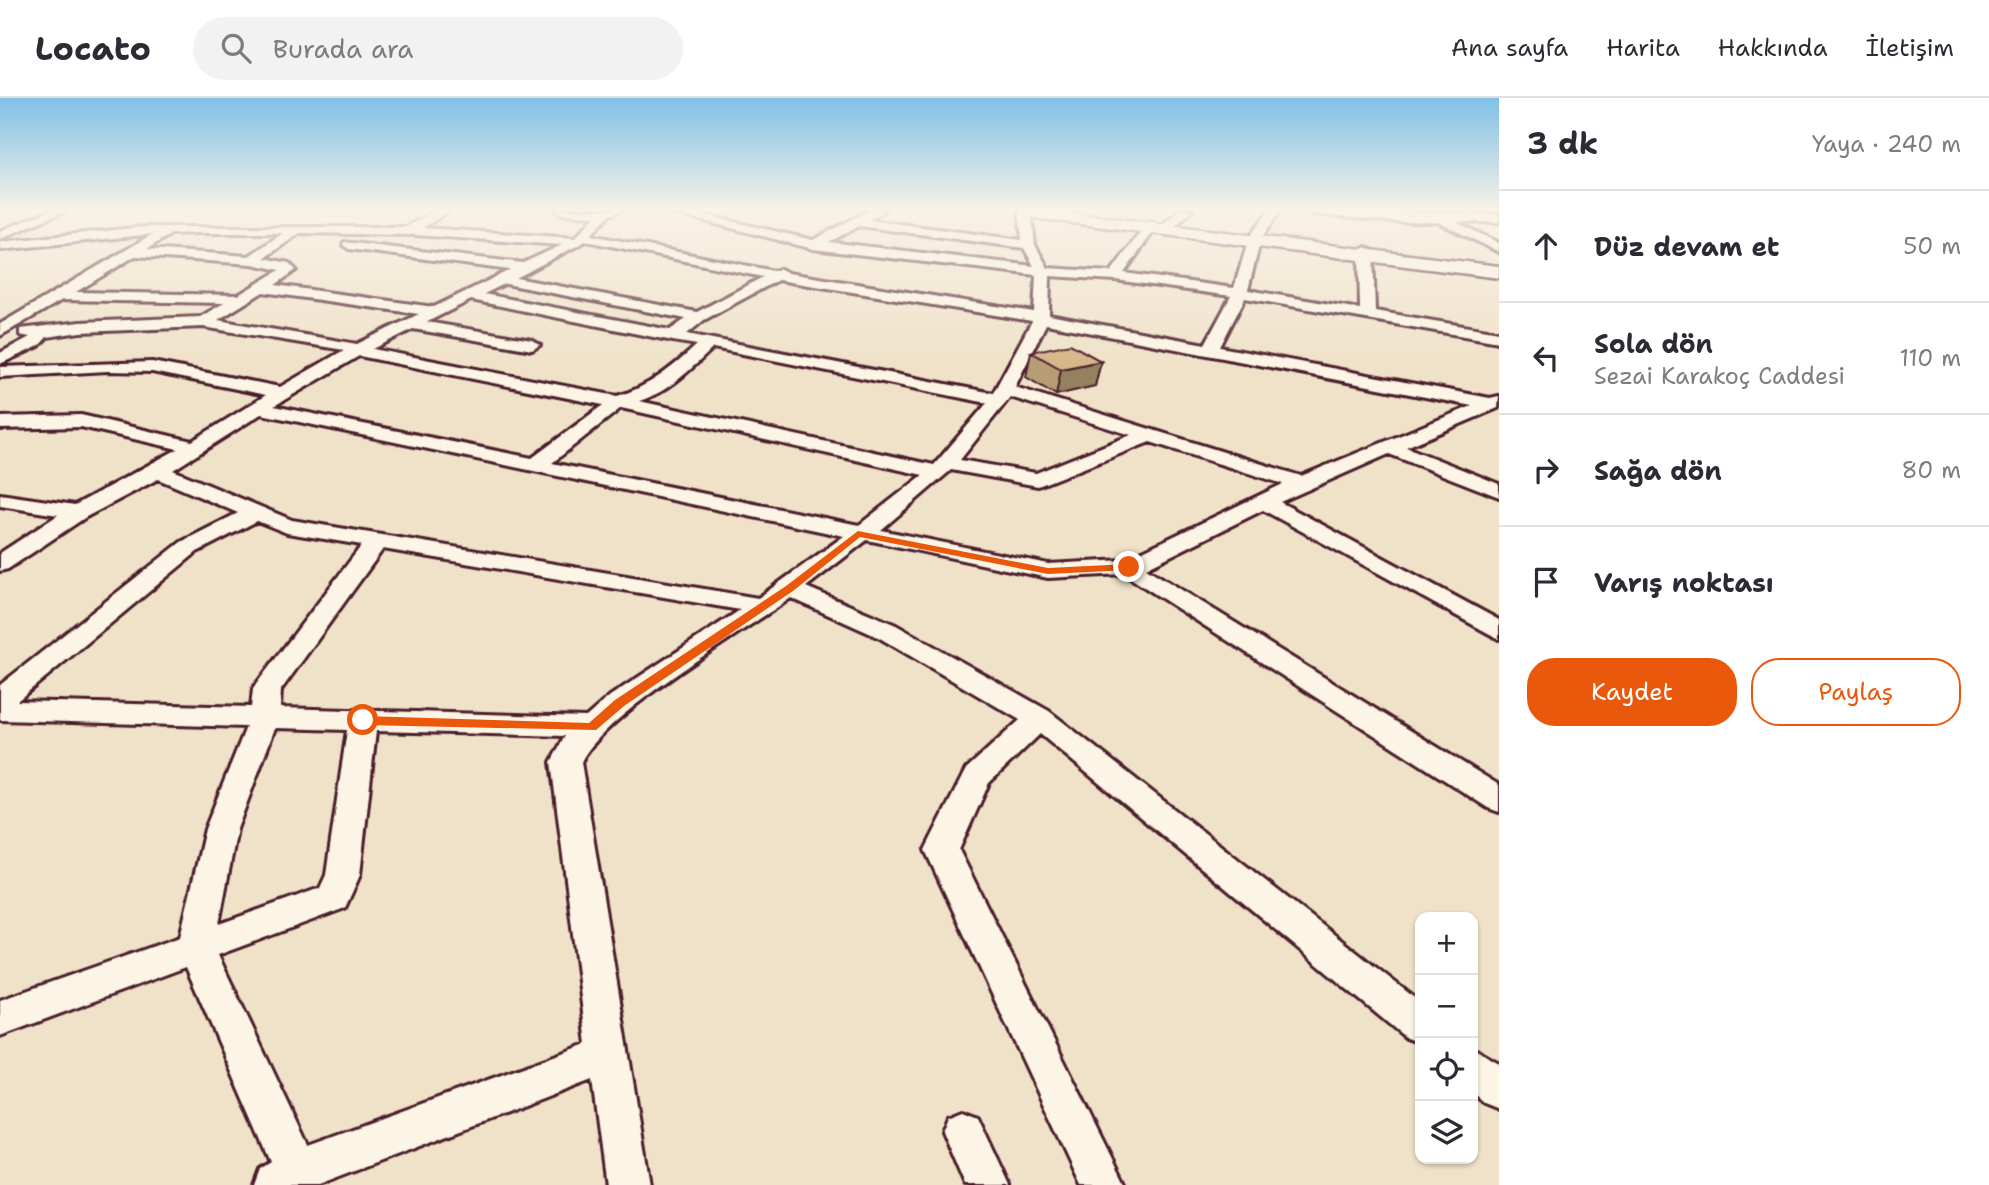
<!DOCTYPE html>
<html lang="tr">
<meta charset="utf-8">
<style>
body{margin:0;font-family:"Shantell Sans",sans-serif;background:#f2f2f3;color:#2b2b33}
.controls{position:absolute;right:21px;bottom:21px;display:grid;overflow:hidden;border-radius:14px;box-shadow:0 2px 5px #0004}
.controls button{width:63px;height:63px;display:grid;place-items:center;padding:0;border:0;border-bottom:2px solid #e1e1e2;background:#fff;color:#2b2b33;font:35px sans-serif}
.stop{position:absolute;width:21px;height:21px;margin:-16px;border:5px solid #ea580c;border-radius:50%;background:#fff}
.stop.end{background:#ea580c;border-color:#fff;box-shadow:0 2px 7px #0008}
.list{margin:0;padding:0;list-style:none}
h2{display:flex;justify-content:space-between;align-items:center;height:91px;margin:0;padding:0 28px;font-size:30px}
h2 small{font-size:23px;font-weight:400;color:#7c7c81}
.list li{display:grid;grid-template-columns:46px 1fr auto;gap:21px;align-items:center;box-sizing:border-box;height:112px;padding:0 28px;border-top:2px solid #e1e1e2}
.list b{display:block;font-size:26px;white-space:nowrap}
.list p{margin:0;font-size:23px;white-space:nowrap;color:#7c7c81}
.list em{font-size:23px;font-style:normal;color:#7c7c81}
.actions{display:flex;gap:14px;padding:21px 28px}
.actions a{flex:1;padding:16px 0;border:2px solid #ea580c;border-radius:28px;text-align:center;font-size:24px;color:#ea580c}
.actions .main{background:#ea580c;color:#fff}
.icon{flex:none;width:38px;height:38px;fill:none;stroke:currentColor;stroke-width:2;stroke-linecap:round;stroke-linejoin:round}
.map{position:relative;flex:none;width:1499px;height:1087px;overflow:hidden}
header{display:flex;align-items:center;gap:42px;box-sizing:border-box;height:98px;padding:0 35px;background:#fff;border-bottom:2px solid #e1e1e2}
header strong{font-size:33px}
nav{display:flex;gap:38px;margin-inline-start:auto;font-size:24px}
.search{width:490px;height:63px;background:#f2f2f3;display:flex;align-items:center;gap:18px;box-sizing:border-box;padding:0 24px;border-radius:38px;color:#7c7c81;font-size:26px}
main{display:flex}
aside{flex:1;background:#fff}
.map>svg:first-child{display:block}
</style>
<header>
<strong>Locato</strong>
<div class="search"><svg class="icon" aria-label="search" viewBox="0 0 24 24"><circle cx="10" cy="10" r="6"/><path d="M15 15l6 6"/></svg>Burada ara</div>
<nav><a>Ana sayfa</a><a>Harita</a><a>Hakkında</a><a>İletişim</a></nav>
</header>
<main>
<div class="map">
<svg width="1499" height="1087" viewBox="0 0 1499 1087">
<rect width="100%" height="100%" fill="#f0e2c9"/>
<filter id="ink" filterUnits="userSpaceOnUse"><feTurbulence type="fractalNoise" baseFrequency=".0143" numOctaves="2"/><feDisplacementMap in="SourceGraphic" scale="14" xChannelSelector="R" yChannelSelector="G"/><feConvolveMatrix kernelMatrix="1 2 1 2 8 2 1 2 1" color-interpolation-filters="sRGB"/></filter>
<g filter="url(#ink)">
<g fill="none" stroke-linecap="round" stroke-linejoin="round">
<defs>
<path id="minor" d="M51,112H67L0,141V133Z
M436,112H450L423,130L575,140L595,118L562,116L556,112H622L608,118L591,137L774,173L781,171L788,175L1034,214L1036,177L813,151L662,112H683L813,142L870,112H885L869,122L1022,142L1019,112H1031L1035,147L1048,170L1111,174L1148,124L1152,123L1158,127L1124,175L1234,190L1249,140L1269,112H1281L1261,140L1248,192L1360,211L1359,153L1366,149L1373,153L1375,213L1499,234V244L1245,200L1220,249L1490,300L1499,298L1498,310L1406,349L1499,386V399L1389,356L1280,404L1499,522V541L1263,412L1146,470L1499,687V714L1488,710L1124,476L1048,480L867,442L806,489L896,527L1049,613L1420,904V945L1406,940L1040,636L989,685L959,752L1126,1087H1081L925,752L966,671L1020,622L878,539L791,500C742,534 604,616 581,664L650,1087H606L592,982L318,1087H254L260,1071L271,1064L186,869L0,938V902L180,839L205,731L246,629L0,622V587L181,444L238,415L158,381L86,419L8,471L0,473V455L58,417L0,408V396L75,407L178,351L81,329L0,331V319L81,317L192,343L266,297L152,274L108,273L0,279V269L152,264L280,289L344,252L203,229L80,234L47,239L39,248L0,266V255L30,239L20,237V231L80,224L200,219L224,205L62,202L0,238V226L153,136L0,152V144L143,129H406ZM859,128L1024,150L1034,168L829,144ZM197,135H283L249,158L147,151L171,136ZM300,135L415,137L562,147L523,165L344,144L343,147L349,151L510,172L434,209L275,187L296,172L289,165L264,160ZM586,143L763,179L697,214L516,180ZM135,158L252,166L280,172L238,197L76,194ZM1050,178L1115,182L1231,198L1205,246L1049,217ZM778,182L1032,223L993,295L687,236L704,222ZM504,186H506L686,221L670,232L484,196ZM263,194L419,216L357,246L218,222ZM471,202L673,243L697,247C672,270 649,289 617,298L373,251L413,231L532,252L540,247L532,242L427,224ZM1046,226L1472,308L1301,378L1015,289ZM713,250L987,305L934,367L639,303C669,294 691,271 713,250ZM359,258L603,307L532,360L274,308ZM1010,299L1131,337L1036,375L960,362ZM621,310L923,377L859,427L552,365ZM261,316L844,438L758,500L292,422L173,372ZM1150,344L1283,386L1124,462L1048,466L881,432L951,372L1038,388ZM257,423L287,435L362,447L257,585L253,591L251,609L17,603L197,454ZM383,451L740,512L610,598L586,619L280,610L281,592ZM275,630L347,632L326,777L320,790L219,826L237,731ZM376,633L565,638L551,664L587,946L308,1047L218,857L345,810L360,777Z
M1179,112H1192L1169,134H1161V128Z
M1307,112L1499,116V124H1456L1499,145V154L1438,124H1395L1313,116Z
M1473,950L1499,965V1011L1484,1005L1473,995Z
M963,1012L978,1018L1010,1087H965L942,1033L948,1018Z"/>
<path id="major" d="M1019,112H1048L1499,168V180L1026,119L1020,117Z"/>
</defs>
<use href="#minor" stroke="#4a1f2b" stroke-width="6"/>
<use href="#major" stroke="#4a1f2b" stroke-width="5"/>
<use href="#minor" fill="#fcf5e5" fill-rule="evenodd"/>
<use href="#major" fill="#fcf5e5" fill-rule="evenodd"/>
</g>
<path fill="#b79d76" stroke="#4a1f2b" stroke-width="2" d="M1031,254L1101,263L1095,288L1056,297L1026,279Z"/>
<path fill="#958060" stroke="#4a1f2b" stroke-width="2" d="M1101,263L1095,288L1056,297L1061,271Z"/>
<path fill="#d5b789" stroke="#4a1f2b" stroke-width="2" d="M1070,246L1101,263L1061,271L1031,254Z"/>
</g>
<linearGradient id="sky" x2="0" y2="1"><stop stop-color="#80c0e6"/><stop offset="0.42" stop-color="#f8f2e7"/><stop offset="1" stop-color="#f8f2e7" stop-opacity="0"/></linearGradient>
<rect width="1499" height="264" fill="url(#sky)"/>
<path fill="#ea580c" d="M858,433L1048,470L1129,466L1134,469L1129,472L1048,476L860,439L793,493L624,608L596,632L363,627L357,622L363,618L589,625L615,602L786,488Z"/>
</svg>
<div class="controls">
<button>+</button>
<button>−</button>
<button><svg class="icon" aria-label="locate" viewBox="0 0 24 24"><circle cx="12" cy="12" r="6"/><path d="M12 2v4M12 18v4M2 12h4M18 12h4"/></svg></button>
<button><svg class="icon" aria-label="layers" viewBox="0 0 24 24"><path d="M12 4l9 5-9 5-9-5zM3 14l9 5 9-5"/></svg></button>
</div>
<div class="stop" style="left:363px;top:622px"></div>
<div class="stop end" style="left:1129px;top:469px"></div>
</div>
<aside>
<h2>3 dk<small>Yaya · 240 m</small></h2>
<ul class="list">
<li><svg class="icon" aria-label="ahead" viewBox="0 0 24 24"><path d="M12 20V5M6 11l6-6 6 6"/></svg><div><b>Düz devam et</b></div><em>50 m</em></li>
<li><svg class="icon" aria-label="left" viewBox="0 0 24 24"><path d="M17 20v-9H6M10 6l-5 5 5 5"/></svg><div><b>Sola dön</b><p>Sezai Karakoç Caddesi</p></div><em>110 m</em></li>
<li><svg class="icon" aria-label="right" viewBox="0 0 24 24"><path d="M7 20v-9h11M14 6l5 5-5 5"/></svg><div><b>Sağa dön</b></div><em>80 m</em></li>
<li><svg class="icon" aria-label="arrive" viewBox="0 0 24 24"><path d="M6 21V4h12l-3 4 3 4H6"/></svg><div><b>Varış noktası</b></div></li>
</ul>
<div class="actions"><a class="main">Kaydet</a><a>Paylaş</a></div>
</aside>
</main>
